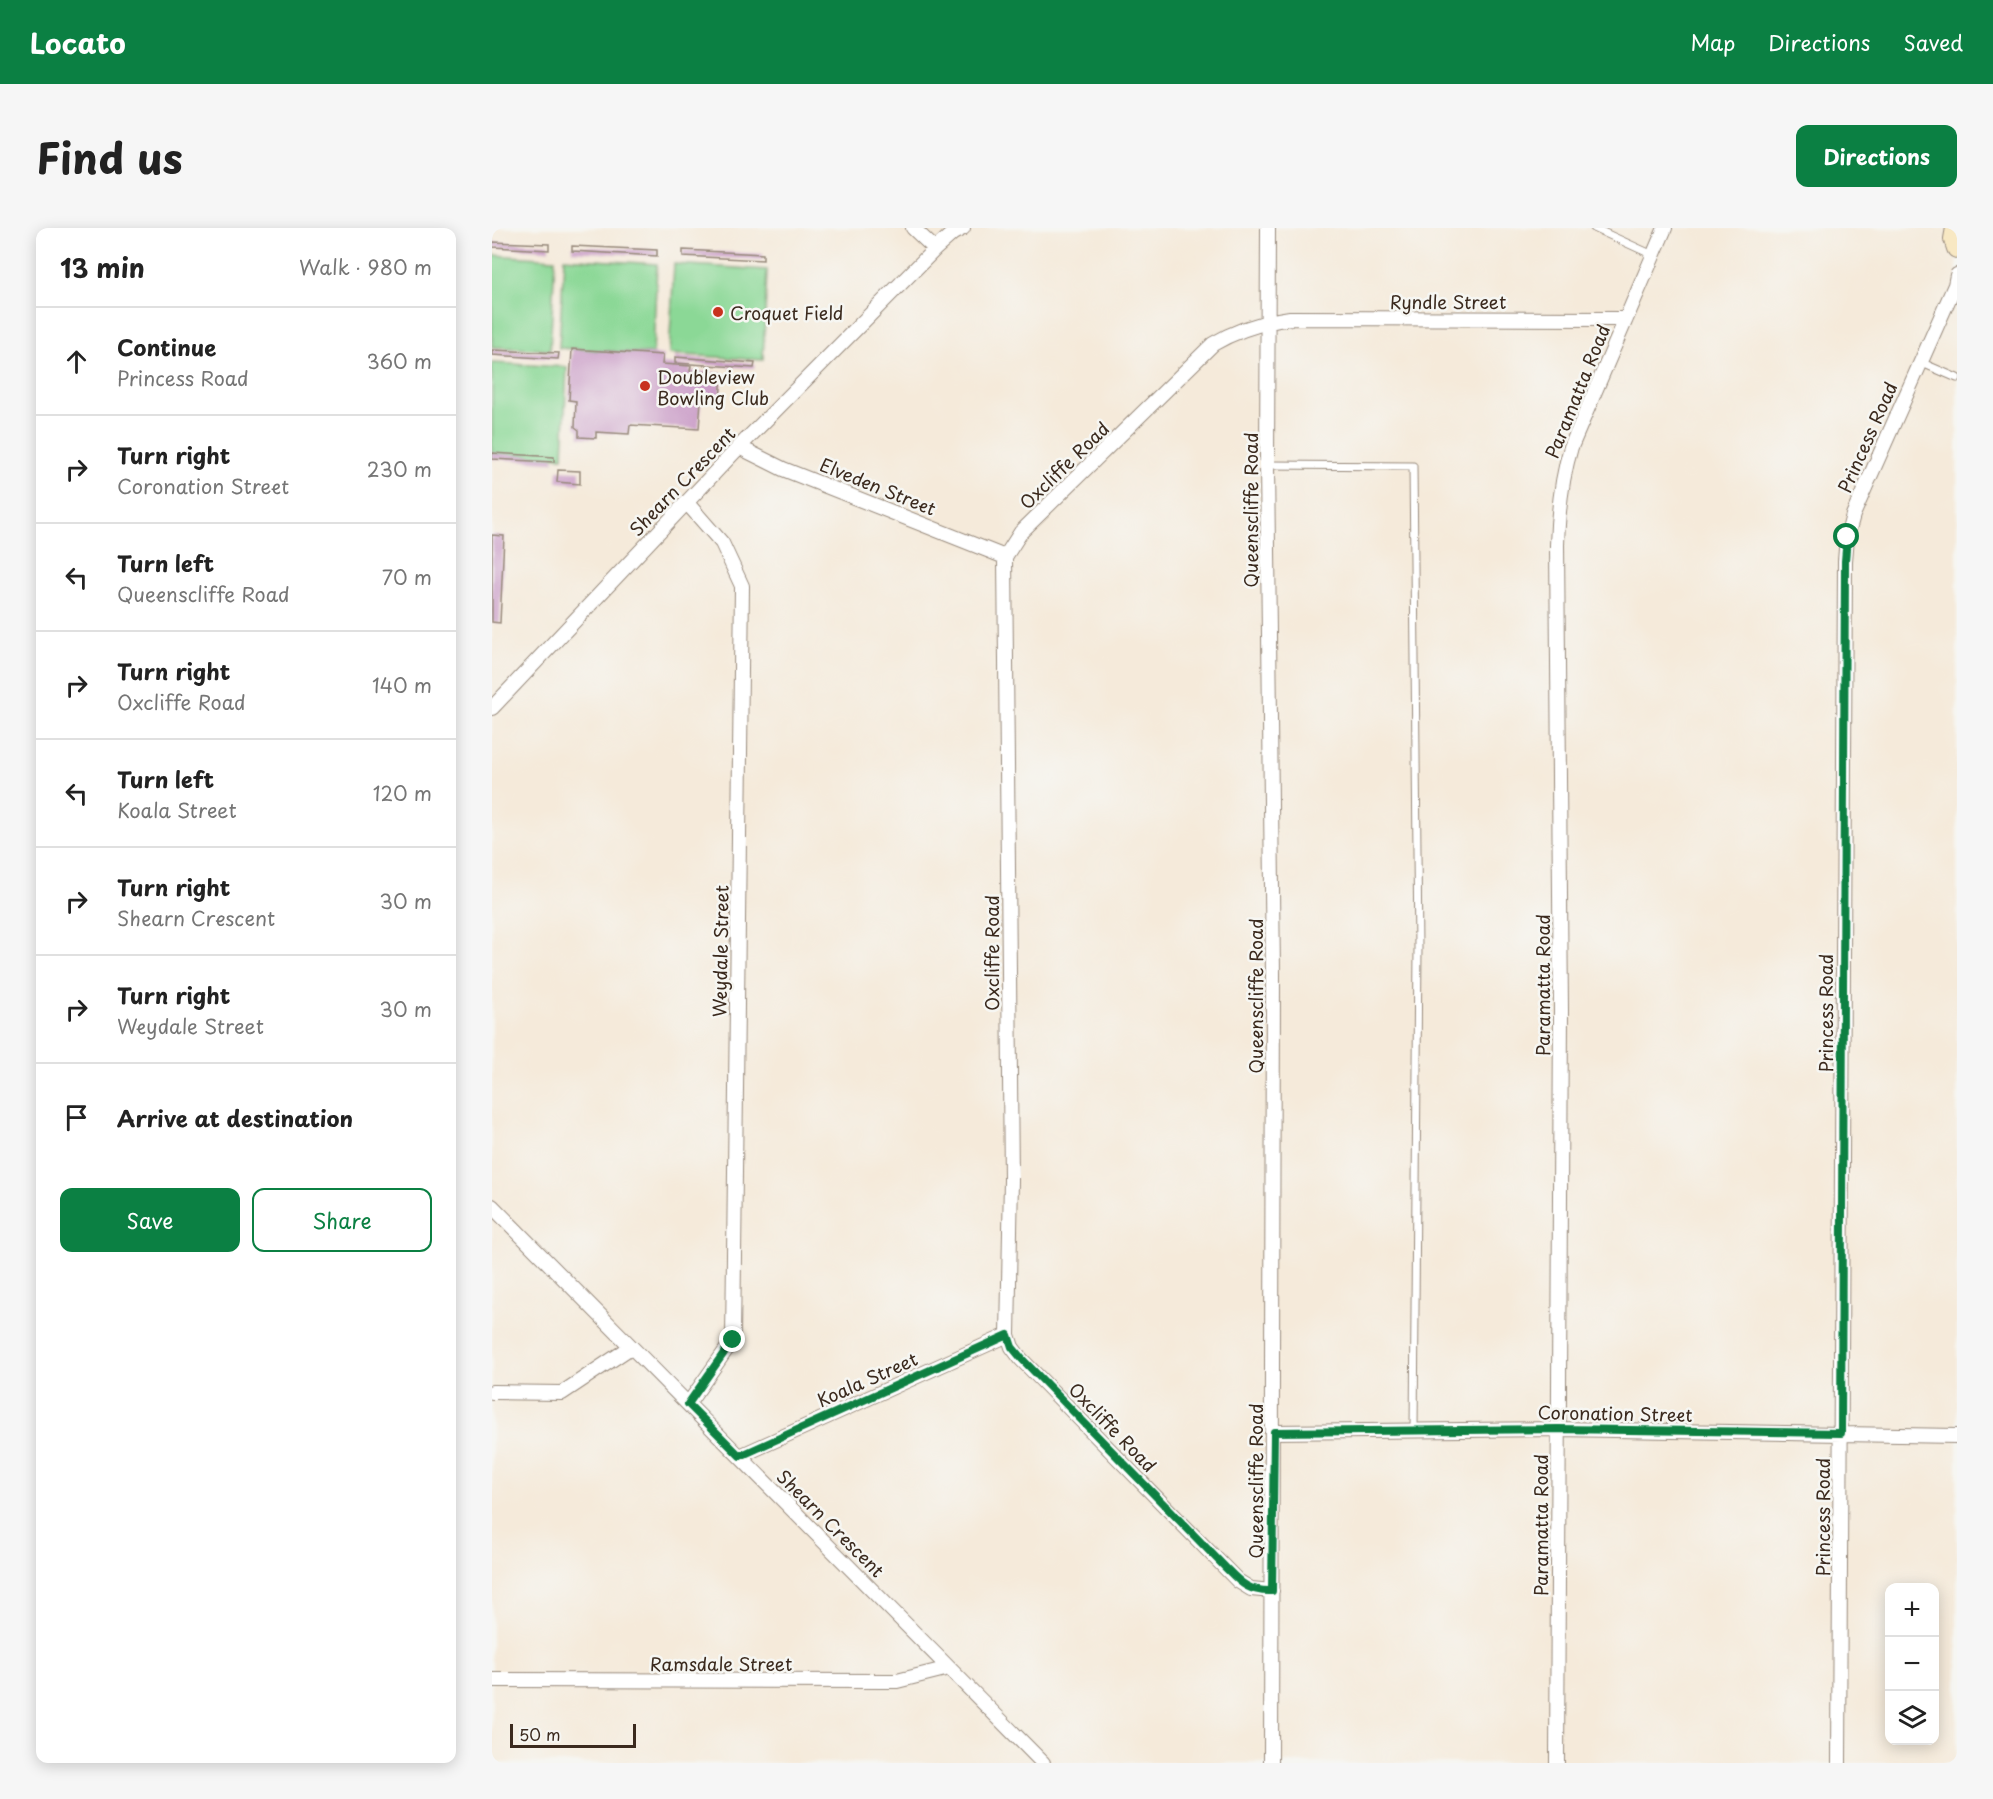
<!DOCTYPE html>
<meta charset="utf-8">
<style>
body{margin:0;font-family:"Playpen Sans",sans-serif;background:#f6f6f6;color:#222}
.controls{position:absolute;right:18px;bottom:18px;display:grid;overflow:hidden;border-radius:12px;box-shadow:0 3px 15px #0003}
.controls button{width:54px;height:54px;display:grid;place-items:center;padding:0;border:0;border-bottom:2px solid #e0e0e0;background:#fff;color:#222;font:30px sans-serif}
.scale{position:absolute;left:18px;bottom:15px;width:126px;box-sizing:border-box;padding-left:6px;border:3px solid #3b2a1e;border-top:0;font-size:16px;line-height:21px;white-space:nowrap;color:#3b2a1e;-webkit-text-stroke:4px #f6f6f2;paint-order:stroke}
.stop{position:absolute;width:18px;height:18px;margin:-14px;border:4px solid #0b8043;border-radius:50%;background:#fff}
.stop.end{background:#0b8043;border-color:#fff;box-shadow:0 2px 6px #0008}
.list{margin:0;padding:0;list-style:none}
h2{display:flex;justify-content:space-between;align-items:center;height:78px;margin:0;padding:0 24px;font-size:26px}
h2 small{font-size:20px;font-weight:400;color:#767676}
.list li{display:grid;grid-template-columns:39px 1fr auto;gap:18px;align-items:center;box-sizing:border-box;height:108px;padding:0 24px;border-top:2px solid #e0e0e0}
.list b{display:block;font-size:22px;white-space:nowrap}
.list p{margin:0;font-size:20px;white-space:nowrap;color:#767676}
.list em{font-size:20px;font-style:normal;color:#767676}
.actions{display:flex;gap:12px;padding:18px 24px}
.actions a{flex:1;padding:14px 0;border:2px solid #0b8043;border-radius:12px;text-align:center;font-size:21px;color:#0b8043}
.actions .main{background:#0b8043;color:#fff}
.icon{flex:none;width:33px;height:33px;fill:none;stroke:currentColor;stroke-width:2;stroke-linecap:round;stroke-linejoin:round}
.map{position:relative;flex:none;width:1465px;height:1535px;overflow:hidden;border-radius:12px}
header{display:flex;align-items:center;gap:36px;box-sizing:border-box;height:84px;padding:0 30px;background:#0b8043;color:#fff}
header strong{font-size:28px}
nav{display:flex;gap:33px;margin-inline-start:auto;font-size:21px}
.intro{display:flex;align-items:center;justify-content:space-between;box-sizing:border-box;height:144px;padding:0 36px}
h1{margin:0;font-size:42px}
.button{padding:15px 27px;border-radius:12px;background:#0b8043;color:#fff;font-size:21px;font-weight:700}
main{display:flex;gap:36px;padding:0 36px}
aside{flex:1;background:#fff;border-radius:12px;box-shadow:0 3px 15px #0003}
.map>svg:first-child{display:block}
</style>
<header>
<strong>Locato</strong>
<nav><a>Map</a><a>Directions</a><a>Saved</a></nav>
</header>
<div class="intro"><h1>Find us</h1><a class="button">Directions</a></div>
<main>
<aside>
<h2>13 min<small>Walk · 980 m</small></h2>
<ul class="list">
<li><svg class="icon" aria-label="ahead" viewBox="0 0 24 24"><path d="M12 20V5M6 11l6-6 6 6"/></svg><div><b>Continue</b><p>Princess Road</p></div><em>360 m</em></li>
<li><svg class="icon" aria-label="right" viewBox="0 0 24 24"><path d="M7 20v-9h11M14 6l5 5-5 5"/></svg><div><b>Turn right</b><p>Coronation Street</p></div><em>230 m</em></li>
<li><svg class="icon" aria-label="left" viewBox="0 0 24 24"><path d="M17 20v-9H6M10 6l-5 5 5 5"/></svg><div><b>Turn left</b><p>Queenscliffe Road</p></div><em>70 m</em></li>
<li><svg class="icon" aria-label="right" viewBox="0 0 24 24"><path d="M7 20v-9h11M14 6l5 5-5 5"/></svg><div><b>Turn right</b><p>Oxcliffe Road</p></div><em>140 m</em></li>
<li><svg class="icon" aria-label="left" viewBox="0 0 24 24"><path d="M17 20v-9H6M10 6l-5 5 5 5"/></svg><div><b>Turn left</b><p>Koala Street</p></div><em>120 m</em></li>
<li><svg class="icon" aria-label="right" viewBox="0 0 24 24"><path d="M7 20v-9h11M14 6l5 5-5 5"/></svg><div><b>Turn right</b><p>Shearn Crescent</p></div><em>30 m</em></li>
<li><svg class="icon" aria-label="right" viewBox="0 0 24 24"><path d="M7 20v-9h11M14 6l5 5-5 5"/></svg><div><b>Turn right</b><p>Weydale Street</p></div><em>30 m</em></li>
<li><svg class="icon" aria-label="arrive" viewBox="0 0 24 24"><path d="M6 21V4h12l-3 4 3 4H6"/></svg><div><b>Arrive at destination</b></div></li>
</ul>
<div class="actions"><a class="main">Save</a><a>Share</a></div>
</aside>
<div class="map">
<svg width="1465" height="1535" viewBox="0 0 1465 1535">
<rect width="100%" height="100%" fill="#f6f6f2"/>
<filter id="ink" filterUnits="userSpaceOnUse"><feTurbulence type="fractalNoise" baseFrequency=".0167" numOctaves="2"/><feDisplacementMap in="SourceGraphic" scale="12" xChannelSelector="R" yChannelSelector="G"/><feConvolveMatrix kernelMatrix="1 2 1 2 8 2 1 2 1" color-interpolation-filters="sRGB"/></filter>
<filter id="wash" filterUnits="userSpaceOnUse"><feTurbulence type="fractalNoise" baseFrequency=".008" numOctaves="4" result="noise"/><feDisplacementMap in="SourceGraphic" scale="24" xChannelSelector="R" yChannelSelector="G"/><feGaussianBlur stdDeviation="1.35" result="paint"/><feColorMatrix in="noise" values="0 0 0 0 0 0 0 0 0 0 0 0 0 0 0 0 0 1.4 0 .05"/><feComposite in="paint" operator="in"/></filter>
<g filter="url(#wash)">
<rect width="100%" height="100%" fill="#f5eada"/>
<path fill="#8bd896" stroke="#63815a" stroke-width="1.5" d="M0,27L63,31L58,122L0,119Z
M72,30L165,36L161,126L67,120Z
M182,36L275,42L271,132L177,126Z
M0,135L75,139L71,229L0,226Z"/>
<g id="blocks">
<path fill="#cb9ec8" d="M0,14L57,16V22L0,19Z
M80,18L165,22V28L80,23Z
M191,22L271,26V32L191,28Z
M80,121L171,127L170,136L199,138L198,143L230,145L228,173L209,172L207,201L138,197L137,206L104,204V210L87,209V202L83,199L84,173L77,172Z
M0,122L67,125L66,131L0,127Z
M183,129L263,135L262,140L183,135Z
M0,225L62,229V234L0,231Z
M66,242L88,243V256L65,254Z
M0,307L12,308L8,395L0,394Z"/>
</g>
</g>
<g filter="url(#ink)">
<use href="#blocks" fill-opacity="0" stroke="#988a7c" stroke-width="1.5"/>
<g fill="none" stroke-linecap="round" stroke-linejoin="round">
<defs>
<path id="lane" d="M1102,0L1161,27
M1428,134L1465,150
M775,237L921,238L926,720L922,1202"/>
<path id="street" d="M421,0L443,21
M776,0L775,237L781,745L779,1535
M247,219L291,241L513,329
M195,275L230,315L250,358L241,1112L196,1176
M0,480L247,219L443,21L461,5L471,0
M0,978L551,1535
M0,1164L70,1165L139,1119
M781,1204L1066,1201L1465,1208
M248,1228L516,1107
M780,1363L759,1361L746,1353L529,1131L520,1119L516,1107L519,952L513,329L529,304L721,116C746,101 770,94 798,90L1134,91
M0,1452L405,1453L457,1440
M1065,1535L1069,782L1065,317C1066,283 1069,252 1079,219L1173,0
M1347,1535L1353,333L1355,309L1361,287L1463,57L1465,47"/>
<path id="secondary" d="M1464,0L1462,11L1465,20"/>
</defs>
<use href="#lane" stroke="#988a7c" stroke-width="9"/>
<use href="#street" stroke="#988a7c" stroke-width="16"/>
<use href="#secondary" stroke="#988a7c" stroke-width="22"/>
<use href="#lane" stroke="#fff" stroke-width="7"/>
<use href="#street" stroke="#fff" stroke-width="14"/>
<use href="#secondary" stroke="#f8e8c3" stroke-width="20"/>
</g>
</g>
<g fill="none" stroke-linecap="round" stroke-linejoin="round" filter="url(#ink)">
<path stroke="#0b8043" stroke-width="8" d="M241,1112L196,1176L248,1228L516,1107L520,1119L530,1131L732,1338C748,1354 755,1364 780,1363L782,1204L1066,1201L1349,1205L1353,333L1355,309"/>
</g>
<g fill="#c8321e" stroke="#f6f6f2" stroke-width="2">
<circle cx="226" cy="84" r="6"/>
<circle cx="153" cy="158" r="6"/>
</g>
<g text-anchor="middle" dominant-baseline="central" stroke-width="5" stroke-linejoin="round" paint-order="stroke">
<g font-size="18" fill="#3b2a1e" stroke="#f6f6f2">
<text x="956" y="73">Ryndle Street</text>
<text transform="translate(1085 163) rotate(-68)">Paramatta Road</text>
<text transform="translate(1375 209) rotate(-66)">Princess Road</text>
<text transform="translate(572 237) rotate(-44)">Oxcliffe Road</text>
<text transform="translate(190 253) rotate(-46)">Shearn Crescent</text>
<text transform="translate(386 258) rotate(22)">Elveden Street</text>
<text transform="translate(758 282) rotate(-90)">Queenscliffe Road</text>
<text transform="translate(228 723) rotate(-89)">Weydale Street</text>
<text transform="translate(499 725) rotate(-90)">Oxcliffe Road</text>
<text transform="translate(1050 757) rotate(-90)">Paramatta Road</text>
<text transform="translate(763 768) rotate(-90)">Queenscliffe Road</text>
<text transform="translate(1333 785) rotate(-90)">Princess Road</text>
<text transform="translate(375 1151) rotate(-24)">Koala Street</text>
<text transform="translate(1123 1185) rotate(1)">Coronation Street</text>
<text transform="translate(621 1199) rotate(46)">Oxcliffe Road</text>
<text transform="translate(763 1253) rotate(-90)">Queenscliffe Road</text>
<text transform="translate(1330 1289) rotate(-90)">Princess Road</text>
<text transform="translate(339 1295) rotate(45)">Shearn Crescent</text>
<text transform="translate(1048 1297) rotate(-90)">Paramatta Road</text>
<text x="229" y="1435">Ramsdale Street</text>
</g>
<g font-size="18" fill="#3b2a1e" stroke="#f6f6f2" text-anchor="start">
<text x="238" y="84">Croquet Field</text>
<text x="165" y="148">Doubleview<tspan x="165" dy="21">Bowling Club</tspan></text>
</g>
</g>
</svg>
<div class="controls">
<button>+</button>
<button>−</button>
<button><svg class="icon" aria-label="layers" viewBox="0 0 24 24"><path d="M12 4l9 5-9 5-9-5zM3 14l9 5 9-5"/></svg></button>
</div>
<div class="scale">50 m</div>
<div class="stop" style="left:1355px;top:309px"></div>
<div class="stop end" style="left:241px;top:1112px"></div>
</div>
</main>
